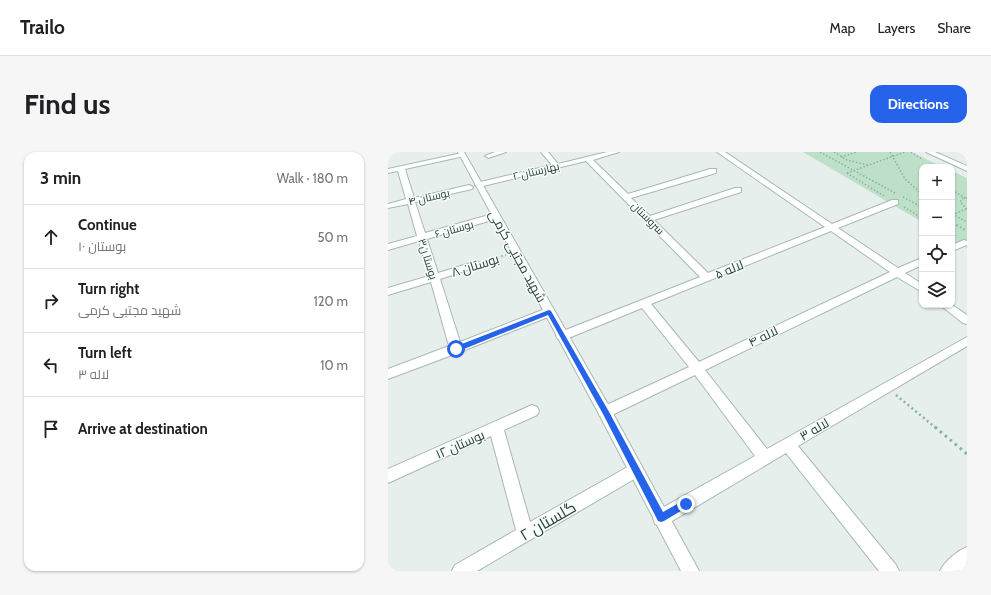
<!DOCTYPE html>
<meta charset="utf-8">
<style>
body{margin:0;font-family:Cabin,Cairo,sans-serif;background:#f6f6f6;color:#202124}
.controls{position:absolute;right:12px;top:12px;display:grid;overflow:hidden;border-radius:8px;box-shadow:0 1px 3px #0004}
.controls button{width:36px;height:36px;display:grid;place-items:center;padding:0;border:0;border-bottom:1px solid #e0e0e0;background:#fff;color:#202124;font:20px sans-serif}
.stop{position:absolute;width:12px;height:12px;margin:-9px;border:3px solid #2563eb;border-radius:50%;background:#fff}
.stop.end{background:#2563eb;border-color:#fff;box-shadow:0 1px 4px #0008}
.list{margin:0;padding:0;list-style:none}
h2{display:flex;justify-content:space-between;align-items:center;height:52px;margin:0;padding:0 16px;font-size:17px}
h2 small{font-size:13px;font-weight:400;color:#757577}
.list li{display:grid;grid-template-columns:26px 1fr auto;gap:12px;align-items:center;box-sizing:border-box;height:64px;padding:0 16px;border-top:1px solid #e0e0e0}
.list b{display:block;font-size:15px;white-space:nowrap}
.list p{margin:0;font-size:13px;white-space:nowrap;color:#757577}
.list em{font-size:13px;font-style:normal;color:#757577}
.icon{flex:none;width:22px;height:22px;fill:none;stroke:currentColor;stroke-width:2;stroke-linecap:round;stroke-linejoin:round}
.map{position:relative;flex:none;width:579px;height:419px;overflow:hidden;border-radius:12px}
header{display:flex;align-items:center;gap:24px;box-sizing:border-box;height:56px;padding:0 20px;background:#fff;border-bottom:1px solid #e0e0e0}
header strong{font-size:19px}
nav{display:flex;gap:22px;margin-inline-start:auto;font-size:14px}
.intro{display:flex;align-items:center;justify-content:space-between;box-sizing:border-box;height:96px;padding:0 24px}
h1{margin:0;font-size:28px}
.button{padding:10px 18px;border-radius:12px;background:#2563eb;color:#fff;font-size:14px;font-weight:700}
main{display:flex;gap:24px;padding:0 24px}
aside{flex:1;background:#fff;border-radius:12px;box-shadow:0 1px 3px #0004}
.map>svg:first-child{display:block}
</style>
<header>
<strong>Trailo</strong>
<nav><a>Map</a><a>Layers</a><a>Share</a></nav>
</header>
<div class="intro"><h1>Find us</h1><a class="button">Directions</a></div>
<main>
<aside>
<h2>3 min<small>Walk · 180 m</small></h2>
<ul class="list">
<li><svg class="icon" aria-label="ahead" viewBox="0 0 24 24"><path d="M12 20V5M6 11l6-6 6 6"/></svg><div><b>Continue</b><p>بوستان ۱۰</p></div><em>50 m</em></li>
<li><svg class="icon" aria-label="right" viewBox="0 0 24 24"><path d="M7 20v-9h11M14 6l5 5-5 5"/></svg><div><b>Turn right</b><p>شهید مجتبی کرمی</p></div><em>120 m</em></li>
<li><svg class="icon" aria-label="left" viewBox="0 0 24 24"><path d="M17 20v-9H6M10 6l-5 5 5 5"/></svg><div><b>Turn left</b><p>لاله ۳</p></div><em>10 m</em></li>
<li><svg class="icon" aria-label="arrive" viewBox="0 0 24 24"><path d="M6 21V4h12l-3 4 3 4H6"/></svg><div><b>Arrive at destination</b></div></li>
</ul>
</aside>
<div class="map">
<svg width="579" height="419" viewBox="0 0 579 419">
<rect width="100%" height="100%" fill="#e6efeb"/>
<path fill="#bfe0c8" d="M415,0H523L555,15H534V70Z
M564,19L579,26V96L564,87Z"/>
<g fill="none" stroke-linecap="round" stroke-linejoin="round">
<defs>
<path id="minor" d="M107,0H118L100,6L97,4Z
M153,0H160L170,12L219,0H231L205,8L240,42L322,17H328V21L243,46L262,64L347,36H353V40L266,68L320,121L437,75L329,0H337L444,72L504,48H510V52L450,76L510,116L534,106V113L517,121L534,132V140L509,125L317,218L379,297L579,185V194L410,294L508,413L511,419H491L398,301L279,372L273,374L267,372L265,366L267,360L367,304L307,223L222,264L217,266L212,264L210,260L212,256L301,215L254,156L178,187L174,188L170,187L168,184L170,181L312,125L198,9L91,35L87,33L88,31L164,13ZM443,79L502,120L311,210L263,152Z
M74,1L77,3L76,4L17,17L26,46L81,33L85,35L84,37L27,50L37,81L108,61L112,64L111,66L39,87L50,121L89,109L94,112L92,114L52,127L72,190L157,157H165L166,160L165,163L72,200L0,227V217L61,194L43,130L0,143V136L41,124L31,89L0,98V92L29,84L20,52L0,56V52L18,47L10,19L0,21V17Z
M576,88L579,89V93L564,99V93Z
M552,153H564L579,163V172L575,171Z
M144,253L149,255L151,259L149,263L116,278L142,370L243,313L248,311L253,313L255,318L253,323L89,419H64L67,413L128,378L103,284L0,331V317Z
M579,395V414L574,419H552C557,409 569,399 579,395Z"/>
<path id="tertiary" d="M70,0H76L222,256L311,419H293L212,264Z"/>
<path id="secondary" d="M538,0H547L579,14V19Z"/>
</defs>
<use href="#minor" stroke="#a8b8b2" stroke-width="2"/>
<use href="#tertiary" stroke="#a8b8b2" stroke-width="2"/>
<use href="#secondary" stroke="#a4bbb3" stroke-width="2"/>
<path stroke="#86b3a5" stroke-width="1.5" stroke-dasharray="1.5 2" stroke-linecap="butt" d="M432,0L507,41
M446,0L459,8L480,13
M502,0L517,27L534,42
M523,0L534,7
M453,5L469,0
M459,21L496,44
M459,21L517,0
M564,38L577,46
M515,45L534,55
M579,46H575L572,50L579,57
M516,55L534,66
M564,62L579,70
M564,63L578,57
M564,71L567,72"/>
<path stroke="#86b3a5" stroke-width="2" stroke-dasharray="1.5 2.5" stroke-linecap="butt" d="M565,71L579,79
M531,79L534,77
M98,109L118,103"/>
<path stroke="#86b3a5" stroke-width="2.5" stroke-dasharray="2 3" stroke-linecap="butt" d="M508,243L548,276"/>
<path stroke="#86b3a5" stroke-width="3" stroke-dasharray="2.5 4" stroke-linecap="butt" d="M547,275L579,302"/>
<use href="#minor" fill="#fff" fill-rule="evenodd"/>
<use href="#tertiary" fill="#fff" fill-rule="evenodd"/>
<use href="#secondary" fill="#fff" fill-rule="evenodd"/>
</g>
<path fill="#2563eb" d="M161,158L163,159L220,258L275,360L298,347L301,349L302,352L301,354L276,369L273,370L270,369L215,262L160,163L71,199L68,200L65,197L66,195Z"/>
<g text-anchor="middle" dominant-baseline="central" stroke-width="3" stroke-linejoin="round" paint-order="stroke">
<g font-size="11" fill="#24423a" stroke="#f7fbf9">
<text transform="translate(148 19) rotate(-13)">بهارستان ۲</text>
<text transform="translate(41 45) rotate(-13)">بوستان ۴</text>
<text transform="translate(260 66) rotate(45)">سروستان</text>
<text transform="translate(66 77) rotate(-16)">بوستان ۶</text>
<text transform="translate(40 107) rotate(73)">بوستا ن۳</text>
</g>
<g font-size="13" fill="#24423a" stroke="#f7fbf9">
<text transform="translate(130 104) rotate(61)">شهید مجتبی کرمی</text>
<text transform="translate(87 113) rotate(-17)">بوستان ۸</text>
<text transform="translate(341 117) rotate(-22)">لاله ۵</text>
<text transform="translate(375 184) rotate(-26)">لاله ۴</text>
<text transform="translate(426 277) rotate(-30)">لاله ۳</text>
<text transform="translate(72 292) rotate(-24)">بوستان ۱۲</text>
</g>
<g font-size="16" fill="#24423a" stroke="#f7fbf9">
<text transform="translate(160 369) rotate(-30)">گلستان ۲</text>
</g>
</g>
</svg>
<div class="controls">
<button>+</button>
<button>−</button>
<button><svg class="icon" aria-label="locate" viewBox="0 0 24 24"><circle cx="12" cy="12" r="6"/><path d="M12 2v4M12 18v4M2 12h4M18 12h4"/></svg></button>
<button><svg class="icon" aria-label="layers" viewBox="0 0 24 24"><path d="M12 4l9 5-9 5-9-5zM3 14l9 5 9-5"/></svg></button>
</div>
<div class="stop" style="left:68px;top:197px"></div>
<div class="stop end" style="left:298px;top:352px"></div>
</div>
</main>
